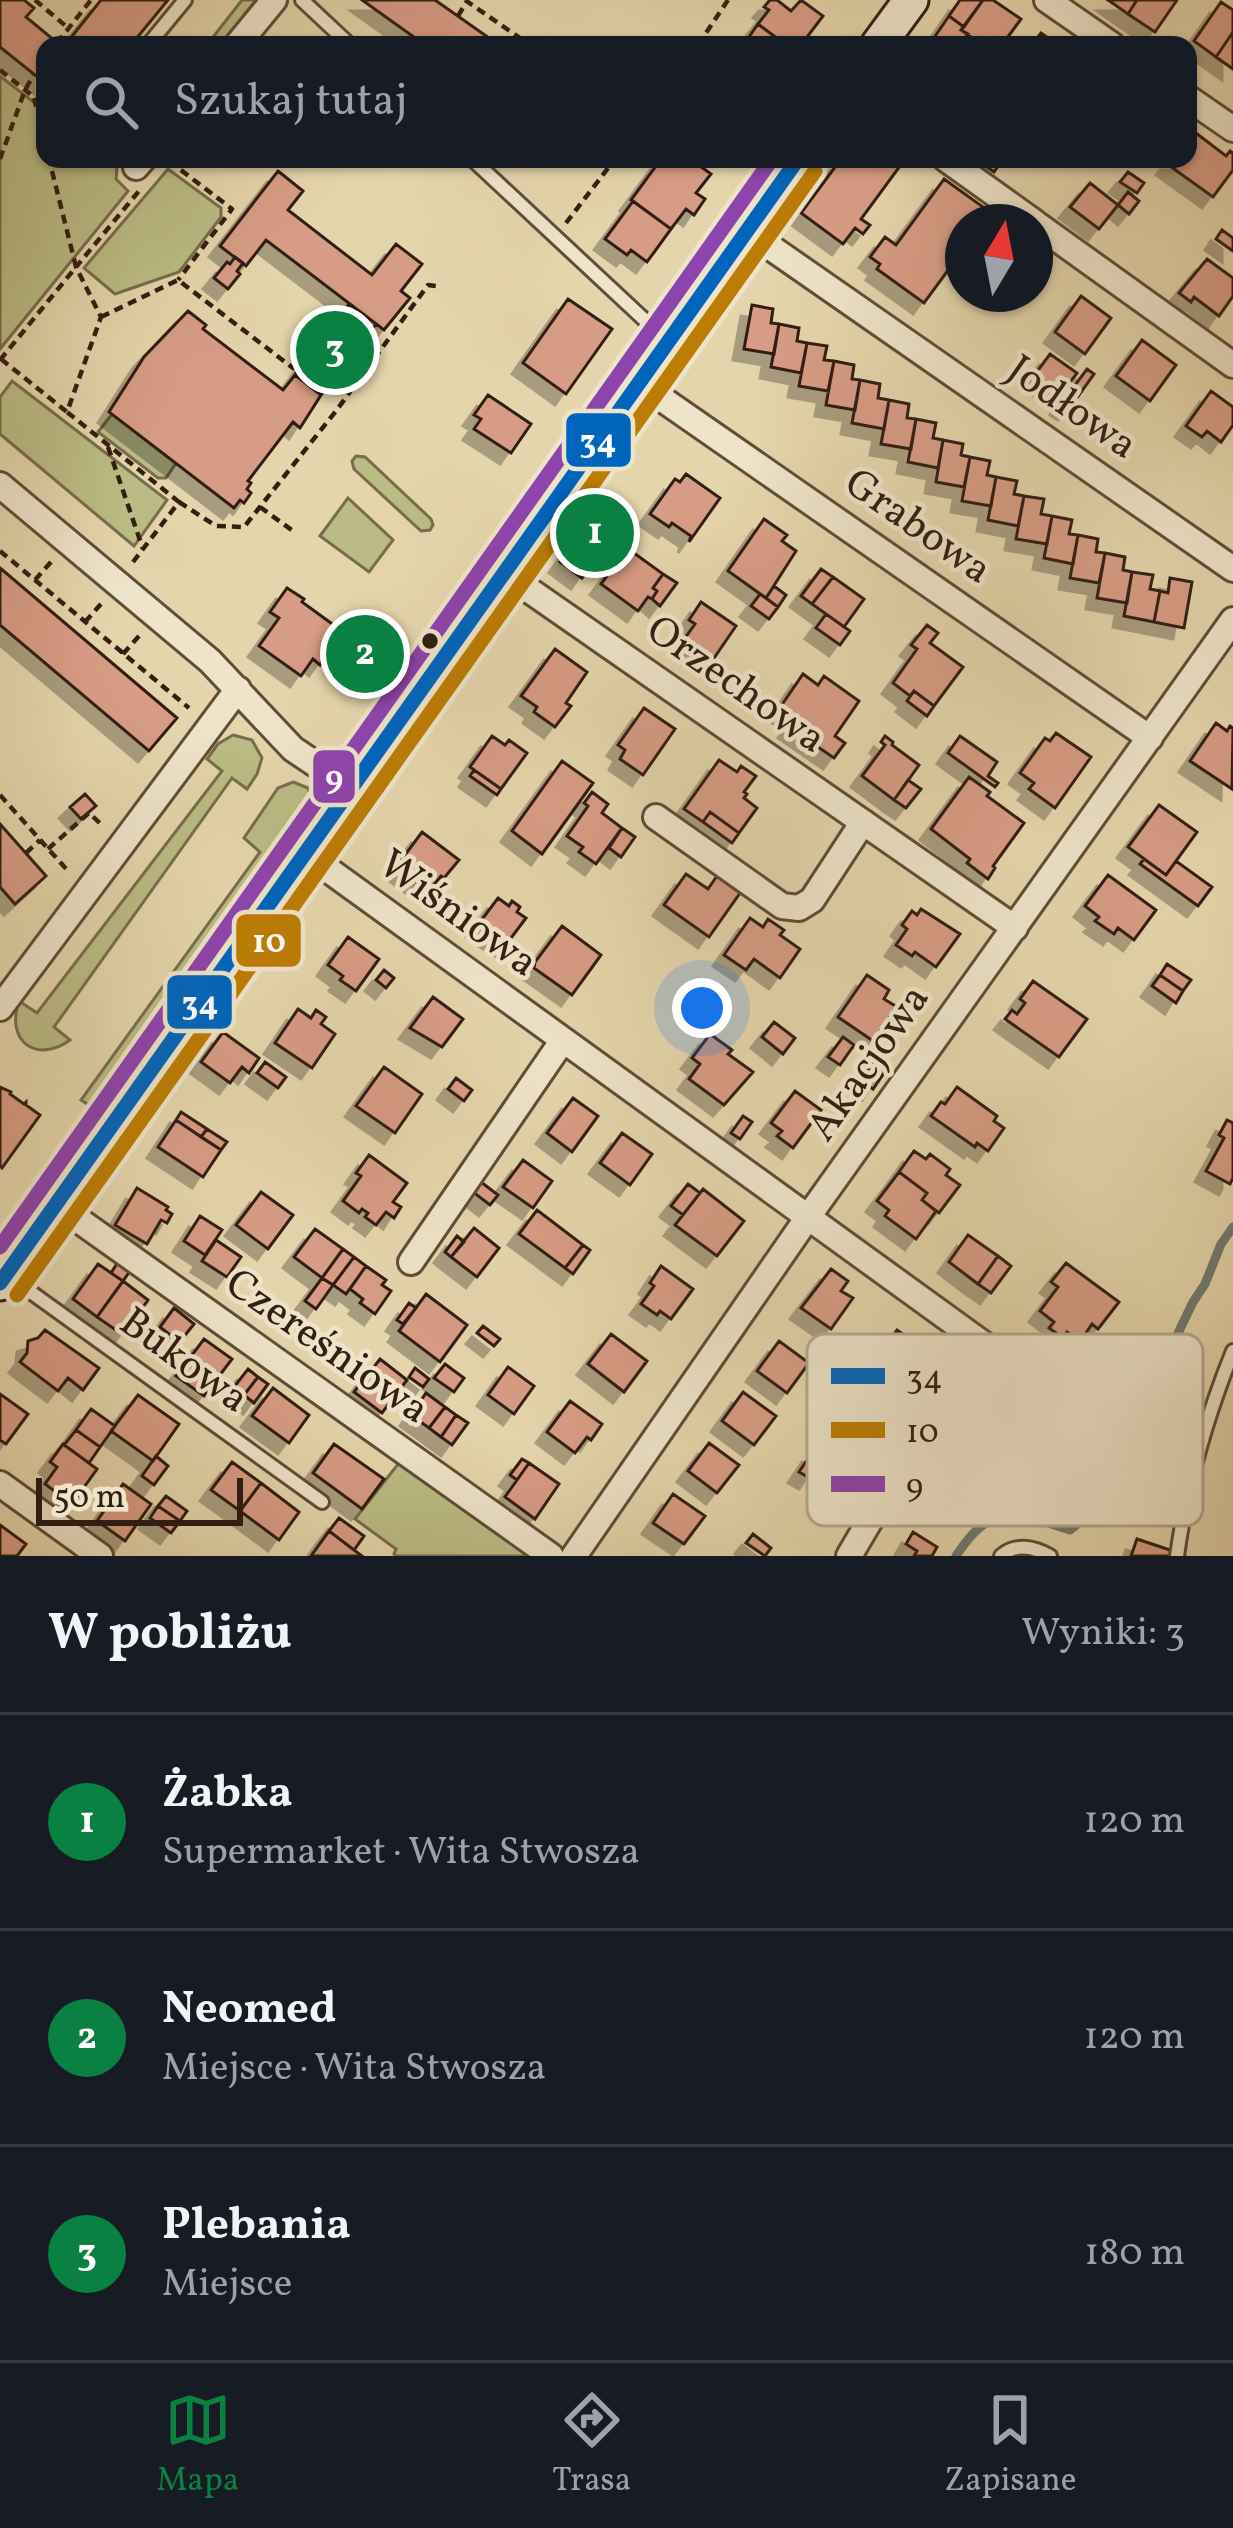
<!DOCTYPE html>
<html lang="pl">
<meta charset="utf-8">
<style>
body{margin:0;font-family:Vollkorn,serif;background:#242831;color:#f1f3f6}
.compass{position:absolute;left:945px;top:204px;width:108px;height:108px;border-radius:50%;background:#171b24;box-shadow:0 3px 9px #0004;rotate:10deg}
.scale{position:absolute;left:36px;bottom:30px;width:207px;box-sizing:border-box;padding-left:12px;border:6px solid #331e12;border-top:0;font-size:33px;line-height:42px;white-space:nowrap;color:#331e12;-webkit-text-stroke:9px #eee4c9;paint-order:stroke}
.you{position:absolute;left:702px;top:1008px;width:42px;height:42px;margin:-30px;border:9px solid #fff;border-radius:50%;background:#1a73e8;box-shadow:0 0 0 18px #1a73e833}
.badge{display:grid;place-items:center;width:78px;height:78px;border-radius:50%;background:#0b8043;color:#fff;font-size:39px;font-weight:700}
.pin{position:absolute;translate:-50% -50%;border:6px solid #fff;box-shadow:0 3px 12px #0006}
.list{margin:0;padding:0;list-style:none}
h2{display:flex;justify-content:space-between;align-items:center;height:156px;margin:0;padding:0 48px;font-size:51px}
h2 small{font-size:39px;font-weight:400;color:#9ea1a6}
.list li{display:grid;grid-template-columns:78px 1fr auto;gap:36px;align-items:center;box-sizing:border-box;height:216px;padding:0 48px;border-top:3px solid #363941}
.list b{display:block;font-size:45px;white-space:nowrap}
.list p{margin:0;font-size:39px;white-space:nowrap;color:#9ea1a6}
.list em{font-size:39px;font-style:normal;color:#9ea1a6}
.icon{flex:none;width:66px;height:66px;fill:none;stroke:currentColor;stroke-width:2;stroke-linecap:round;stroke-linejoin:round}
.map{position:relative;flex:none;width:1233px;height:1556px;overflow:hidden}
.search{position:absolute;background:#171b24;box-shadow:0 3px 9px #0004;left:36px;right:36px;top:36px;height:132px;display:flex;align-items:center;gap:30px;box-sizing:border-box;padding:0 42px;border-radius:24px;color:#9ea1a6;font-size:45px}
.sheet{height:804px;background:#171b24}
nav{display:flex;justify-content:space-around;align-items:center;box-sizing:border-box;height:168px;border-top:3px solid #363941;background:#171b24;font-size:33px;color:#9ea1a6}
nav a{display:grid;justify-items:center;gap:6px}
nav .on{color:#0b8043}
.map>svg:first-child{display:block}
</style>
<div class="map">
<svg width="1233" height="1556" viewBox="0 0 1233 1556">
<defs>
<filter id="shadow"><feDropShadow dx="-11" dy="11" stdDeviation="0" flood-color="#0004"/></filter>
</defs>
<rect width="100%" height="100%" fill="#e5d5ac"/>
<filter id="stains"><feTurbulence type="fractalNoise" baseFrequency=".00167" numOctaves="4"/><feColorMatrix values="0 0 0 0 .2 0 0 0 0 .09 0 0 0 0 .02 0 0 0 .5 -.17"/></filter>
<radialGradient id="worn" r=".72"><stop offset=".6" stop-color="#630" stop-opacity="0"/><stop offset="1" stop-color="#630" stop-opacity=".3"/></radialGradient>
<path fill="#bbbc85" stroke="#776d4c" stroke-width="3" d="M242,0H256L220,45H214L210,41Z
M0,76L45,111V159H106L117,168L116,179L128,191L0,349Z
M168,169L221,208V217L179,272L115,294L84,268Z
M12,381L167,500L134,546L0,434V397Z
M112,414L176,463L166,478H158L98,432Z
M356,456L365,457L431,519L433,525L430,530L421,531L354,469L352,461Z
M348,498L393,540L369,572L320,536Z
M233,735L252,740L262,758L257,774L247,789L232,778L54,1027L70,1040C37,1064 5,1042 19,1001L37,1013L222,771L207,759L218,744Z
M293,782L308,788L312,800L94,1108L81,1100L260,852L244,838L278,788Z
M402,1459L541,1556H397L394,1554L396,1549L355,1519Z"/>
<g fill="none" stroke-linecap="round" stroke-linejoin="round">
<path stroke="#707a71" stroke-width="9" d="M956,1556C993,1500 1015,1513 1070,1530L1086,1517L1108,1467L1148,1396L1193,1302L1205,1284L1221,1244L1233,1227"/>
</g>
<path fill="#d79c85" stroke="#331e12" stroke-width="3" filter="url(#shadow)" d="M0,0H24L34,8L26,17L60,45H45V83L0,47Z
M101,0H168L131,45H65Z
M362,0H435L499,45H425Z
M770,0H777L791,11L801,0L823,16L801,45H786L758,24L769,10L764,7Z
M960,0H983L964,27L949,16Z
M983,0H993L1021,19L1002,45H983L961,30Z
M1108,0H1137L1128,14Z
M1137,0H1177L1155,32L1128,14Z
M1221,2L1233,10V32L1216,57L1194,41Z
M949,16L964,27L961,30L968,34L960,45H929Z
M758,24L786,45H749L753,40L749,37Z
M1233,32V69L1216,57Z
M1041,33L1058,45H1032Z
M1192,130L1226,156L1230,151L1233,153V170L1213,197L1167,164L1171,159H1188V135Z
M661,159H704L700,166L711,174L696,193L705,199L694,215L686,209L671,229L631,200Z
M841,159H898L903,162L861,219L870,225L863,234L855,228L843,244L801,213Z
M976,159H997L1001,162L994,172Z
M278,171L303,191L288,210L372,275L396,244L422,264L401,291L410,298L384,330L266,240L246,266L220,246Z
M1128,172L1144,183L1137,193L1120,182Z
M944,179L990,212L983,222H963V250L924,303L877,269L880,264L870,257L885,237L896,245Z
M1090,183L1118,205L1099,229L1070,207Z
M1128,192L1139,201L1129,214L1118,205Z
M633,201L671,229L647,262L631,250L627,255L605,239Z
M1222,230L1233,238V251L1216,239Z
M235,257L243,263L237,271L240,274L228,289L214,278L227,262L230,264Z
M1207,259L1233,278V296L1219,316L1194,297L1191,302L1179,293Z
M1035,261L1048,270L1035,289Z
M1081,296L1111,318L1085,354L1055,332Z
M568,299L612,329L566,394L523,363Z
M349,304L376,324L321,395L295,375Z
M752,305L773,309L771,323L779,324L774,354L744,349Z
M188,311L206,325L203,329L283,390L295,375L321,395L300,428L293,422L248,481L251,483L247,489L251,493L244,503L240,500L234,508L109,412L144,357Z
M779,324L799,328L797,341L807,343L801,373L771,367Z
M1142,340L1176,365L1150,401L1116,376Z
M807,343L827,346L824,360L834,361L828,391L799,386Z
M1050,354L1077,373L1060,396L1033,377Z
M834,361L854,365L852,379L860,380L855,410L826,405Z
M1087,369L1094,374L1069,409L1061,404Z
M860,380L880,384L878,398L889,400L884,429L852,423Z
M1211,391L1233,407V425L1221,442L1207,431L1202,437L1186,426Z
M488,395L531,424L511,453L474,429L481,419L474,415Z
M889,400L909,404L907,418L916,419L911,449L881,444Z
M916,419L936,423L933,438L943,440L938,468L908,462Z
M943,440L963,444L961,455L970,457L964,487L936,482Z
M970,457L990,461L987,475L996,477L991,506L962,501Z
M686,474L720,498L689,542L691,536L672,523L669,527L650,514L675,479L680,482Z
M996,477L1017,481L1014,494L1024,496L1018,526L988,520Z
M1024,496L1044,499L1041,514L1052,516L1047,544L1016,539Z
M596,512L618,527L596,557L575,541Z
M1052,516L1072,520L1069,534L1078,535L1073,564L1044,558Z
M764,519L787,535L782,541L796,551L766,598L728,571Z
M1078,535L1098,539L1096,552L1105,553L1099,583L1070,578Z
M575,541L596,557L582,578L560,562Z
M627,548L663,574L653,588L657,591L652,599L648,597L638,611L601,584Z
M1105,553L1125,557L1123,570L1132,572L1127,603L1097,598Z
M0,568L177,718L149,751L0,625Z
M821,569L833,577L812,604L801,596Z
M1132,572L1153,575L1150,589L1160,591L1154,622L1124,616Z
M663,574L677,583L660,606L652,599L657,591L653,588Z
M833,577L864,599L844,627L812,604Z
M1170,578L1192,582L1184,628L1154,622L1160,591L1168,593Z
M774,586L786,595L778,607L766,598Z
M287,588L304,599L302,602L335,626L324,643L332,648L320,665L313,659L301,676L259,646L279,618L270,612Z
M760,594L778,607L769,619L751,606Z
M701,602L736,626L712,661L683,641L695,624L689,620Z
M826,614L850,631L840,645L816,628Z
M351,619L394,649L386,660L381,661L376,667L378,671L371,682L337,659L349,639L341,633Z
M927,625L938,633L930,643L963,667L934,706L914,691L910,696L893,683L917,649L911,645Z
M555,649L587,672L566,703L571,706L555,727L534,712L537,707L521,696Z
M803,674L818,685L824,676L859,701L835,736L845,743L834,758L789,727L795,720L779,709Z
M914,691L934,706L927,716L907,701Z
M644,708L675,729L643,775L620,759L625,750L618,745Z
M1216,723L1227,731L1230,726L1233,728L1232,789L1190,761Z
M1056,733L1091,757L1055,808L1029,789L1034,783L1020,773L1045,738L1050,741Z
M492,736L505,745L509,740L527,753L501,789L470,767Z
M885,736L893,742L892,745L919,765L894,800L862,776L885,745L881,742Z
M960,736L997,762L988,776L998,783L995,787L948,753Z
M719,760L737,772L741,766L756,776L744,792L747,794L744,798L757,808L739,833L710,812L703,822L684,809Z
M562,761L593,783L542,854L512,831Z
M474,770L501,789L497,795L470,776Z
M969,777L990,792L987,796L1024,823L993,866L995,868L988,879L967,863L970,859L931,829Z
M908,780L921,789L906,808L894,800Z
M592,792L608,804L602,813L622,828L596,864L579,852L583,847L567,836L588,806L584,803Z
M85,794L96,806L81,819L70,807Z
M1159,805L1197,832L1166,875L1128,847Z
M710,812L739,833L732,843L703,822Z
M0,824L46,876L15,904L0,887Z
M622,828L635,837L621,857L609,848Z
M422,832L459,860L444,878L441,876L429,891L396,867Z
M1144,859L1166,875L1176,861L1212,887L1198,906L1140,864Z
M686,874L708,889L717,876L740,893L709,937L664,905Z
M1108,875L1156,910L1134,940L1118,928L1114,934L1095,921L1099,917L1085,906Z
M498,898L509,906L512,901L520,907L517,912L526,918L505,946L508,941L497,933L494,938L477,926Z
M921,909L960,934L936,967L915,952L912,956L896,945L907,929L902,925L912,911L917,915Z
M750,918L763,927L768,919L784,930L780,935L800,949L780,978L754,959L746,970L724,955Z
M562,926L601,955L572,995L534,968L535,962Z
M348,937L379,959L356,991L340,980L343,976L328,965Z
M1167,964L1191,980L1183,991L1160,975Z
M384,970L394,978L386,988L376,980Z
M867,975L889,990L884,999L897,1007L873,1041L838,1017Z
M1160,975L1183,991L1176,1003L1152,986Z
M1033,981L1087,1019L1059,1057L1005,1019L1012,1010L1017,1014L1025,1003L1020,999Z
M433,997L463,1019L442,1047L410,1028Z
M298,1009L311,1018L316,1010L326,1017L321,1024L335,1034L312,1068L275,1043Z
M774,1022L795,1038L783,1054L762,1037Z
M223,1032L259,1058L249,1073L242,1067L230,1083L201,1062Z
M710,1034L732,1050L728,1054L753,1072L724,1105L689,1079L700,1064L692,1058Z
M843,1037L854,1045L840,1065L828,1057Z
M874,1061L886,1070L873,1089L861,1080Z
M265,1062L286,1077L278,1088L257,1073Z
M384,1067L422,1094L395,1133L356,1106Z
M456,1078L472,1090L464,1101L448,1089Z
M0,1087L11,1092L10,1094L24,1104L26,1102V1105L40,1115L2,1168L0,1166Z
M957,1087L997,1116L994,1121L1004,1128L988,1151L977,1143L975,1147L931,1116L941,1102L945,1104Z
M795,1091L821,1110L793,1148L777,1136L782,1131L771,1123Z
M573,1098L598,1116L572,1152L547,1133Z
M181,1112L207,1129L201,1137L176,1120Z
M743,1116L752,1122L740,1139L731,1133Z
M176,1120L221,1150L203,1177L158,1147Z
M1227,1120L1233,1123V1178L1230,1184L1206,1171L1224,1138L1219,1135Z
M207,1129L227,1142L221,1150L201,1137Z
M622,1133L652,1154L630,1185L600,1163Z
M914,1151L926,1159L930,1154L950,1169L946,1175L960,1185L939,1213L922,1200L927,1193L899,1172Z
M369,1155L407,1183L393,1202L401,1207L394,1218L386,1212L376,1225L365,1217L368,1213L362,1209L359,1213L343,1201L361,1176L356,1173Z
M523,1160L552,1181L533,1208L503,1187Z
M899,1172L927,1193L922,1200L936,1211L916,1239L885,1216L889,1210L877,1201Z
M481,1182L498,1195L490,1205L473,1192Z
M688,1184L700,1193L683,1215L671,1206Z
M137,1188L168,1207L166,1210L172,1214L167,1223L161,1220L147,1244L115,1225Z
M703,1189L744,1221L717,1256L675,1225Z
M261,1192L293,1215L268,1249L236,1225Z
M537,1210L583,1245L565,1268L519,1234Z
M200,1216L222,1230L205,1255L184,1241Z
M474,1228L499,1248L477,1277L451,1257Z
M315,1229L343,1249L322,1278L294,1257Z
M968,1235L998,1256L978,1284L949,1262Z
M457,1236L464,1242L451,1257L445,1252Z
M216,1240L241,1257L227,1277L202,1261Z
M583,1245L590,1250L573,1274L565,1268Z
M343,1249L354,1257L333,1285L322,1278Z
M998,1256L1011,1266L991,1293L978,1284Z
M354,1257L366,1266L346,1294L333,1285Z
M118,1262L130,1271L123,1281L111,1273Z
M1066,1263L1119,1302L1098,1329L1092,1324L1080,1342L1067,1332L1063,1338L1049,1328L1054,1322L1040,1311L1058,1287L1051,1282Z
M98,1264L123,1281L97,1317L73,1299Z
M366,1266L386,1280L382,1285L391,1291L375,1314L360,1303L363,1299L350,1289Z
M661,1266L693,1289L671,1319L660,1311L657,1315L641,1304L654,1286L650,1283Z
M831,1269L848,1281L841,1291L853,1298L831,1329L801,1308Z
M322,1278L333,1285L316,1309L305,1301Z
M123,1281L148,1300L123,1335L97,1317Z
M426,1294L467,1325L440,1362L399,1331Z
M409,1303L416,1308L403,1324L397,1320Z
M174,1308L194,1324L175,1348L165,1339L169,1334L160,1327Z
M483,1326L500,1339L494,1346L477,1333Z
M45,1330L99,1368L83,1390L68,1378L58,1391L20,1362L27,1353L28,1341L38,1338Z
M897,1330L944,1363L919,1399L903,1388L906,1383L875,1361Z
M611,1334L647,1361L624,1392L588,1364Z
M204,1339L232,1359L204,1396L176,1376Z
M779,1341L809,1363L787,1393L757,1371Z
M380,1359L407,1380L382,1413L354,1392Z
M445,1364L464,1378L454,1392L434,1378Z
M508,1367L534,1386L514,1414L488,1395Z
M415,1368L429,1379L423,1387L409,1377Z
M248,1369L258,1377L244,1395L234,1387Z
M258,1377L268,1384L254,1403L244,1395Z
M273,1388L309,1415L289,1443L252,1416Z
M743,1392L776,1416L754,1445L722,1421Z
M426,1393L445,1407L429,1428L411,1415Z
M0,1394L28,1414L6,1444L0,1440Z
M138,1395L179,1424L153,1461L111,1431Z
M570,1401L602,1424L591,1440L587,1437L575,1453L547,1432Z
M445,1407L456,1415L441,1437L429,1428Z
M91,1409L115,1426L100,1447L76,1430Z
M456,1415L468,1423L452,1445L441,1437Z
M76,1430L100,1447L89,1463L64,1445Z
M709,1443L739,1465L717,1493L688,1471Z
M63,1444L97,1469L72,1504L45,1484L57,1467L50,1462Z
M334,1444L384,1479L362,1509L313,1473Z
M813,1451L823,1458L810,1478L799,1472Z
M156,1456L168,1466L154,1485L142,1476Z
M522,1459L529,1463L517,1480L510,1475Z
M232,1462L261,1483L240,1511L211,1490Z
M529,1463L559,1484L535,1519L505,1497Z
M261,1483L299,1512L279,1540L240,1511Z
M123,1484L151,1504L125,1541L97,1521Z
M673,1494L705,1516L684,1544L653,1523Z
M166,1496L187,1511L180,1521L158,1506Z
M158,1506L180,1521L171,1533L150,1518Z
M339,1518L364,1536L354,1550L329,1531Z
M0,1525L26,1544L17,1556H0Z
M329,1531L354,1550L362,1556H311Z
M913,1532L937,1547L932,1556H914L917,1551L906,1544Z
M753,1534L771,1548L765,1556L746,1543Z
M1137,1539L1173,1551L1171,1556H1131Z"/>
<g fill="none" stroke-linecap="round" stroke-linejoin="round">
<defs>
<path id="lane" d="M302,0L350,45
M148,45L185,0
M472,159L664,338
M758,159L784,178
M7,1275L322,1502
M1001,1556C1015,1543 1034,1547 1050,1556
M1177,1556C1187,1484 1206,1418 1233,1351"/>
<path id="street" d="M1047,0L1112,45
M237,45L274,0
M1188,98L1233,129
M946,159L1034,222
M136,167L143,159
M1035,223L1233,365
M747,231L1233,569
M639,383L1150,738
M0,485L210,661L293,749L351,788
M503,572L1015,928
M656,817L782,906L799,908L812,900L863,822
M305,853L1062,1401
M0,1008L238,689
M56,1204L551,1556
M411,1262L563,1040
M0,1484L100,1556
M574,1556L808,1217L1233,620
M849,1556L872,1517L986,1348"/>
<path id="secondary" d="M878,45L911,0
M0,1283L798,159"/>
</defs>
<use href="#lane" stroke="#604c38" stroke-width="18"/>
<use href="#street" stroke="#604c38" stroke-width="30"/>
<use href="#secondary" stroke="#331e12" stroke-width="39"/>
<path stroke="#331e12" stroke-width="4.5" stroke-dasharray="9 6" stroke-linecap="butt" d="M35,0L67,27
M465,0L530,45
M458,16L467,1
M57,43L91,0
M698,45L728,0
M0,70L45,106
M34,98L45,141
M0,159L25,90L34,74
M169,161L232,209L178,280
M566,223L615,159
M101,317L178,280L293,368L317,336
M1,359L67,412
M0,360L76,267L49,159
M108,447L143,549
M179,502L216,526L244,527L336,411L428,285L436,286
M260,507L293,531
M0,551L189,708
M133,562L179,502L67,412L101,317L76,267L139,191
M35,580L51,562
M85,622L101,604
M123,654L139,636
M0,795L68,871
M48,849L89,813L102,825
M26,853L40,840"/>
<use href="#lane" stroke="#eee4c9" stroke-width="12"/>
<use href="#street" stroke="#eee4c9" stroke-width="24"/>
<use href="#secondary" stroke="#eee4c9" stroke-width="33"/>
<defs>
<path id="bus-1" d="M0,1283L798,159"/>
<path id="bus-2" d="M17,1295L815,171"/>
<path id="bus-3" d="M0,1247L772,159"/>
</defs>
<use href="#bus-1" stroke="#eee4c9" stroke-width="24"/>
<use href="#bus-2" stroke="#eee4c9" stroke-width="24"/>
<use href="#bus-3" stroke="#eee4c9" stroke-width="24"/>
<use href="#bus-1" stroke="#0065bd" stroke-width="15"/>
<use href="#bus-2" stroke="#bc7d05" stroke-width="15"/>
<use href="#bus-3" stroke="#8e44ad" stroke-width="15"/>
</g>
<circle fill="#331e12" stroke="#eee4c9" stroke-width="4.5" cx="430" cy="641" r="10"/>
<g text-anchor="middle" dominant-baseline="central" stroke-width="9" stroke-linejoin="round" paint-order="stroke">
<g font-size="42" fill="#331e12" stroke="#eee4c9">
<text transform="translate(1071 409) rotate(35)">Jodłowa</text>
<text transform="translate(917 528) rotate(35)">Grabowa</text>
<text transform="translate(735 686) rotate(35)">Orzechowa</text>
<text transform="translate(457 915) rotate(36)">Wiśniowa</text>
<text transform="translate(870 1064) rotate(-55)">Akacjowa</text>
<text transform="translate(326 1348) rotate(35)">Czereśniowa</text>
<text transform="translate(183 1362) rotate(36)">Bukowa</text>
</g>
</g>
<rect x="807" y="1334" width="396" height="192" rx="18" fill="#eee4c9" stroke="#b6a992" stroke-width="3"/>
<rect x="831" y="1368" width="54" height="16" fill="#0065bd"/>
<rect x="831" y="1422" width="54" height="16" fill="#bc7d05"/>
<rect x="831" y="1476" width="54" height="16" fill="#8e44ad"/>
<g font-size="33" fill="#331e12">
<text x="906" y="1388">34</text>
<text x="906" y="1442">10</text>
<text x="906" y="1496">9</text>
</g>
<g stroke="#eee4c9" stroke-width="4.5">
<rect x="564" y="411" width="69" height="58" rx="12" fill="#0065bd"/>
<rect x="311" y="748" width="46" height="57" rx="12" fill="#8e44ad"/>
<rect x="234" y="912" width="69" height="57" rx="12" fill="#bc7d05"/>
<rect x="165" y="973" width="69" height="58" rx="12" fill="#0065bd"/>
</g>
<g font-size="33" text-anchor="middle" font-weight="bold" fill="#fff">
<text x="598" y="452">34</text>
<text x="334" y="788">9</text>
<text x="269" y="952">10</text>
<text x="200" y="1014">34</text>
</g>
<rect width="100%" height="100%" filter="url(#stains)"/>
<rect width="100%" height="100%" fill="url(#worn)"/>
</svg>
<svg class="compass" viewBox="-18 -18 36 36"><path d="M0-13l5 13h-10z" fill="#e53935"/><path d="M0 13l5-13h-10z" fill="#9ea1a6"/></svg>
<div class="scale">50 m</div>
<div class="you"></div>
<div class="pin badge" style="left:595px;top:533px">1</div>
<div class="pin badge" style="left:365px;top:654px">2</div>
<div class="pin badge" style="left:335px;top:350px">3</div>
<div class="search"><svg class="icon" aria-label="search" viewBox="0 0 24 24"><circle cx="10" cy="10" r="6"/><path d="M15 15l6 6"/></svg>Szukaj tutaj</div>
</div>
<section class="sheet">
<h2>W pobliżu<small>Wyniki: 3</small></h2>
<ul class="list">
<li><span class="badge">1</span><div><b>Żabka</b><p>Supermarket · Wita Stwosza</p></div><em>120 m</em></li>
<li><span class="badge">2</span><div><b>Neomed</b><p>Miejsce · Wita Stwosza</p></div><em>120 m</em></li>
<li><span class="badge">3</span><div><b>Plebania</b><p>Miejsce</p></div><em>180 m</em></li>
</ul>
</section>
<nav>
<a class="on"><svg class="icon" aria-label="map" viewBox="0 0 24 24"><path d="M3 6l6-2 6 2 6-2v14l-6 2-6-2-6 2zM9 4v14M15 6v14"/></svg>Mapa</a>
<a><svg class="icon" aria-label="directions" viewBox="0 0 24 24"><path d="M12 3l9 9-9 9-9-9zM9 14v-3h6M13 9l2 2-2 2"/></svg>Trasa</a>
<a><svg class="icon" aria-label="saved" viewBox="0 0 24 24"><path d="M7 4h10v16l-5-4-5 4z"/></svg>Zapisane</a>
</nav>
